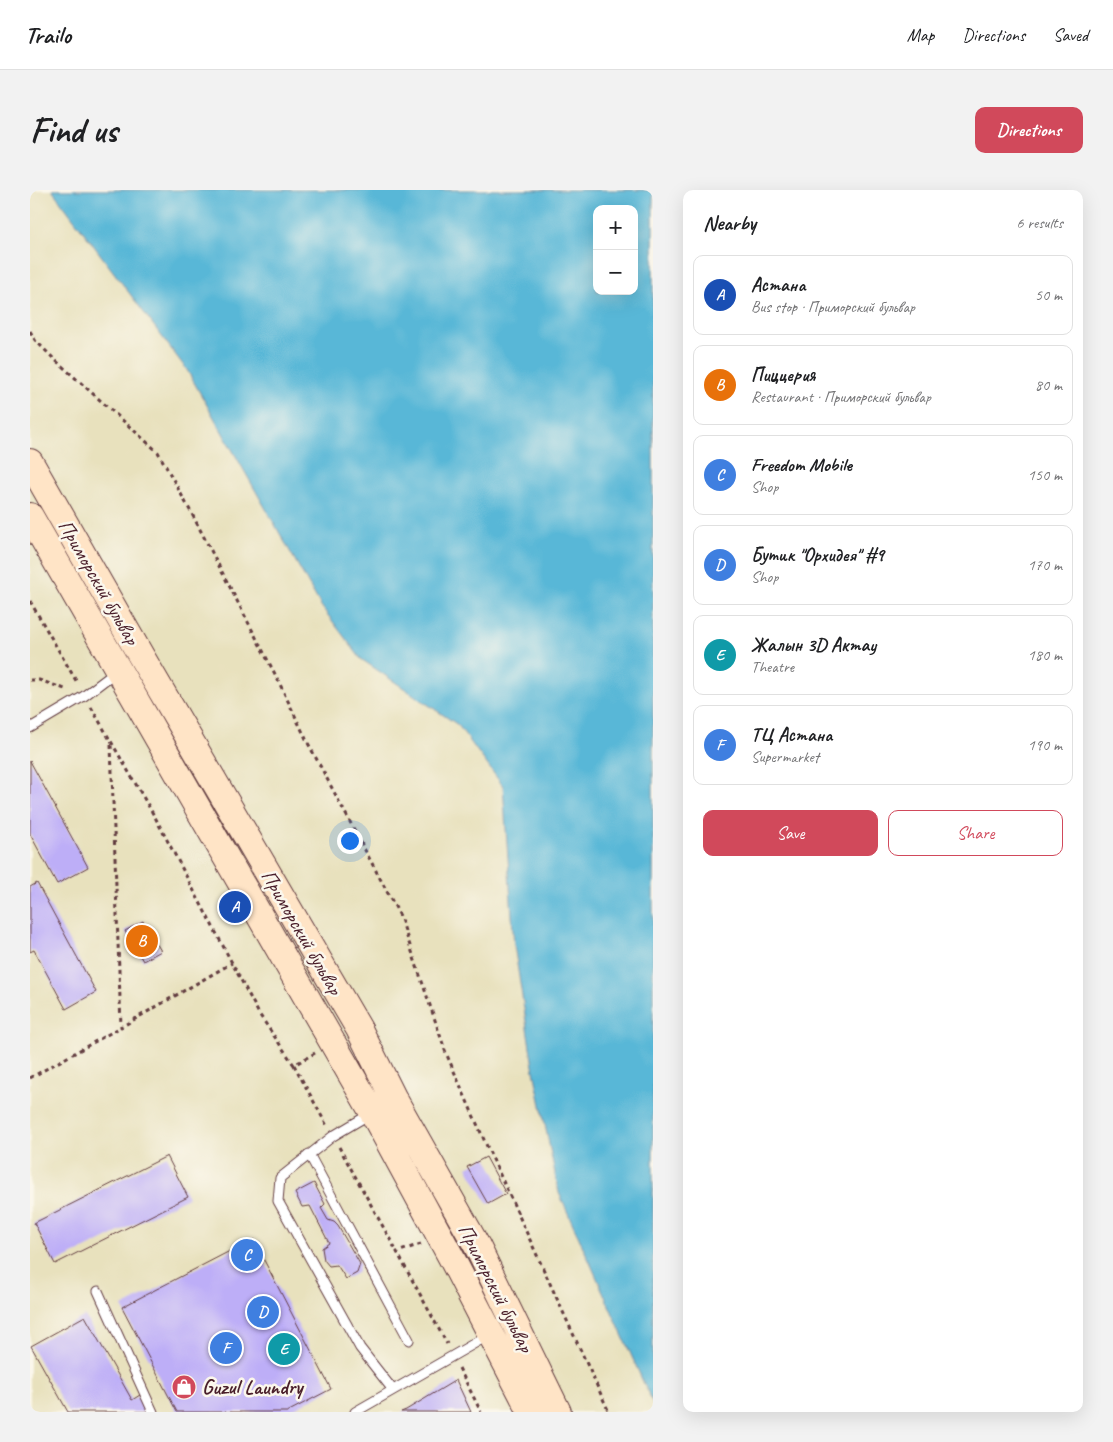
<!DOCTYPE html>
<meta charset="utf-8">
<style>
body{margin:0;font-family:Caveat,sans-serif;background:#f2f2f2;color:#202124}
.controls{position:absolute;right:15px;top:15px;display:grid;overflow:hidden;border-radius:10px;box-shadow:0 5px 20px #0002}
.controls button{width:45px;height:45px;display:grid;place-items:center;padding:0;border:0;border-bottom:1px solid #e0e0e0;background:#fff;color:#202124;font:25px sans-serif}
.you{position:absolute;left:319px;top:650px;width:18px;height:18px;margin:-12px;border:4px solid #fff;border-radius:50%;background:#1a73e8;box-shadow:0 0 0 8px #1a73e833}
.badge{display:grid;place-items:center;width:32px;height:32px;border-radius:50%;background:#d1495b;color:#fff;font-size:16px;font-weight:700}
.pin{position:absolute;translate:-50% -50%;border:2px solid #fff;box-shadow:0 1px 5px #0006}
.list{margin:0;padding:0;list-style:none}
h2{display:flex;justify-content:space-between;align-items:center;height:65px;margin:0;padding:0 20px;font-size:21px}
h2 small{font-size:16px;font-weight:400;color:#757577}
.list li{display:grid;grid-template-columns:32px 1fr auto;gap:15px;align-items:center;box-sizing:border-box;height:80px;margin:0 10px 10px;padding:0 10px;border:1px solid #e0e0e0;border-radius:10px}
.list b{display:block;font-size:19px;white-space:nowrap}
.list p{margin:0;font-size:16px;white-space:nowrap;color:#757577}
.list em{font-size:16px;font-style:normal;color:#757577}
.actions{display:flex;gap:10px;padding:15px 20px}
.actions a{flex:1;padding:11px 0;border:1px solid #d1495b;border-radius:10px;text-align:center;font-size:18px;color:#d1495b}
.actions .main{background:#d1495b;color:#fff}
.map{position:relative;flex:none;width:623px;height:1222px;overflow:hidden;border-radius:10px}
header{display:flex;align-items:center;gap:30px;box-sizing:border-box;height:70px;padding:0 25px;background:#fff;border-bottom:1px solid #e0e0e0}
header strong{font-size:24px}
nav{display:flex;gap:28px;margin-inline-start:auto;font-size:18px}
.intro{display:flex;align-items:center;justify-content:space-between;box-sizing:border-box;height:120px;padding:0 30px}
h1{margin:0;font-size:35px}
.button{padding:12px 22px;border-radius:10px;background:#d1495b;color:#fff;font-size:18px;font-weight:700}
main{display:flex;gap:30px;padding:0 30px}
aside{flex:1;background:#fff;border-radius:10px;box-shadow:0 5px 20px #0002}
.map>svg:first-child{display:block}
</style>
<header>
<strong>Trailo</strong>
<nav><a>Map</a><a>Directions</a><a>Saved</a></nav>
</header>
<div class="intro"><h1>Find us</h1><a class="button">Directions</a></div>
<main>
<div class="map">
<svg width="623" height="1222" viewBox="0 0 623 1222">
<rect width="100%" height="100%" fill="#fbf7ec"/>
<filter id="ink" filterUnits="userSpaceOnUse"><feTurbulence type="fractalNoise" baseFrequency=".02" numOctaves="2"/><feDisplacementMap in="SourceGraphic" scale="10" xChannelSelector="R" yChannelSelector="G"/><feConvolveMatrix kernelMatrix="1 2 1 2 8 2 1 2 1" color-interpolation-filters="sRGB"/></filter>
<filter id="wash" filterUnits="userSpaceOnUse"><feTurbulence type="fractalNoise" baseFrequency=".0096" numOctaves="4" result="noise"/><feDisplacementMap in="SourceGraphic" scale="20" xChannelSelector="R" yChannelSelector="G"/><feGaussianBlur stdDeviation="1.12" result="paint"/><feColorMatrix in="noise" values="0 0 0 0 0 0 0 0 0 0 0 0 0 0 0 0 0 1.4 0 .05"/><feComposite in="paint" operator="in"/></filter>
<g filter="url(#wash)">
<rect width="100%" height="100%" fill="#e8e1bd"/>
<path fill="#59b7d7" stroke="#526b81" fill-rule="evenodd" d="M22,0H623V1214L529,1003L503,876L484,755L473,596L428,535L331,469L291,416L157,180ZM567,19H604V101H567Z"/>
<g id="blocks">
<path fill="#bdaef7" d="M0,571L58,677L27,694L0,644Z
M7,693L66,802L36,819L4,760L0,762V697Z
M113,731L131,761L113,771L95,741Z
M137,966L158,1007L25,1074L4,1033Z
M456,967L476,1004L458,1014L437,977Z
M284,993L295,1014L291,1018L298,1030L304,1032L308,1036L330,1074L327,1083L316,1089L307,1075L299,1076L294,1070L292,1058L299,1053L280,1016L272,1017L265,1003Z
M223,1049L301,1199L257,1222H147L92,1117Z
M55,1126L102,1210L110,1205L120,1222H38L1,1156Z
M426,1190L441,1222H371L376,1220Z"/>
</g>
</g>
<g filter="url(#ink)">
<use href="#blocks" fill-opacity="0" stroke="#623c41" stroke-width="1"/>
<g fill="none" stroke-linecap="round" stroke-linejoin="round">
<defs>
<path id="lane" d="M0,538L54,506L87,481
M340,924L303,946L250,988L248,1011L330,1158L363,1200
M279,964L379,1150
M68,1101L123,1222
M325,1222L459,1145"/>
<path id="secondary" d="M0,272L111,466L329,839L364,909L447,1056L528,1222
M0,326L343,923L421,1067L501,1222"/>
</defs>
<use href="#lane" stroke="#623c41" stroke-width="11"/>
<use href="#secondary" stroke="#623c41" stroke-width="28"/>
<path stroke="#623c41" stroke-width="3" stroke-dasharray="4 4" stroke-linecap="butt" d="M0,141L5,150L23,168L128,262L162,324L246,486L278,553L370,726L416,863L455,952L579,1222
M0,411L48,494
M0,490H9L38,500
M61,517L126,629L229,824L264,875
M81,555L91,837L202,773
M285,863L264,875L297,936
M0,888L91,837
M309,957L367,1062
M391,1054L367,1062L417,1154
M429,1178L451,1222"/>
<use href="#lane" stroke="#fff" stroke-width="9"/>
<use href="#secondary" stroke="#ffe4c6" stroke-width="26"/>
</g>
</g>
<defs>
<symbol id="shop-disc" viewBox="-11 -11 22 22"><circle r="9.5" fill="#d1495b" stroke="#fbf7ec"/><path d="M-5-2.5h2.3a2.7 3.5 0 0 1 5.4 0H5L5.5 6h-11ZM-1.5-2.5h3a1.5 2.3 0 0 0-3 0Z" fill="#fff"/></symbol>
</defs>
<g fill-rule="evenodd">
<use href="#shop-disc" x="140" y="1183" width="28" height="28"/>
</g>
<g text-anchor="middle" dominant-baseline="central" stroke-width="5" stroke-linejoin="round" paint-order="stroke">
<g font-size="21" fill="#4a1f2b" stroke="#fbf7ec">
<text transform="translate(69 392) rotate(60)">Приморский бульвар</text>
<text transform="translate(272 742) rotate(60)">Приморский бульвар</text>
<text transform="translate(466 1098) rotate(63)">Приморский бульвар</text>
</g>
<g font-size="21" font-weight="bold" fill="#4a1f2b" stroke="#fbf7ec" text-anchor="start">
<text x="172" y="1197">Guzul Laundry</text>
</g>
</g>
</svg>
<div class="controls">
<button>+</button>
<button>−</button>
</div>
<div class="you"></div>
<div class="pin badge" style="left:205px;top:717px;background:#1a4fb4">A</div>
<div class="pin badge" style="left:112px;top:751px;background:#e8710a">B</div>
<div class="pin badge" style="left:217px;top:1065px;background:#3f7fe0">C</div>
<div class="pin badge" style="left:233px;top:1122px;background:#3f7fe0">D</div>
<div class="pin badge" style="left:254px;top:1159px;background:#0f9aa8">E</div>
<div class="pin badge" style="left:196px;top:1158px;background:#3f7fe0">F</div>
</div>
<aside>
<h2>Nearby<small>6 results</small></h2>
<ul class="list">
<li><span class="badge" style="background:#1a4fb4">A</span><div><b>Астана</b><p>Bus stop · Приморский бульвар</p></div><em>50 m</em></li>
<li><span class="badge" style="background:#e8710a">B</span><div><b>Пиццерия</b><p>Restaurant · Приморский бульвар</p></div><em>80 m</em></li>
<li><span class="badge" style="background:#3f7fe0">C</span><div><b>Freedom Mobile</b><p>Shop</p></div><em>150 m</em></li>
<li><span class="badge" style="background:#3f7fe0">D</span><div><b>Бутик &quot;Орхидея&quot; #9</b><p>Shop</p></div><em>170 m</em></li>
<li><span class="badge" style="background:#0f9aa8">E</span><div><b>Жалын 3D Актау</b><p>Theatre</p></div><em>180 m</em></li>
<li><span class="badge" style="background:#3f7fe0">F</span><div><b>ТЦ Астана</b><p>Supermarket</p></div><em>190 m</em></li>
</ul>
<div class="actions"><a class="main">Save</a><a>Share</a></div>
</aside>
</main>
